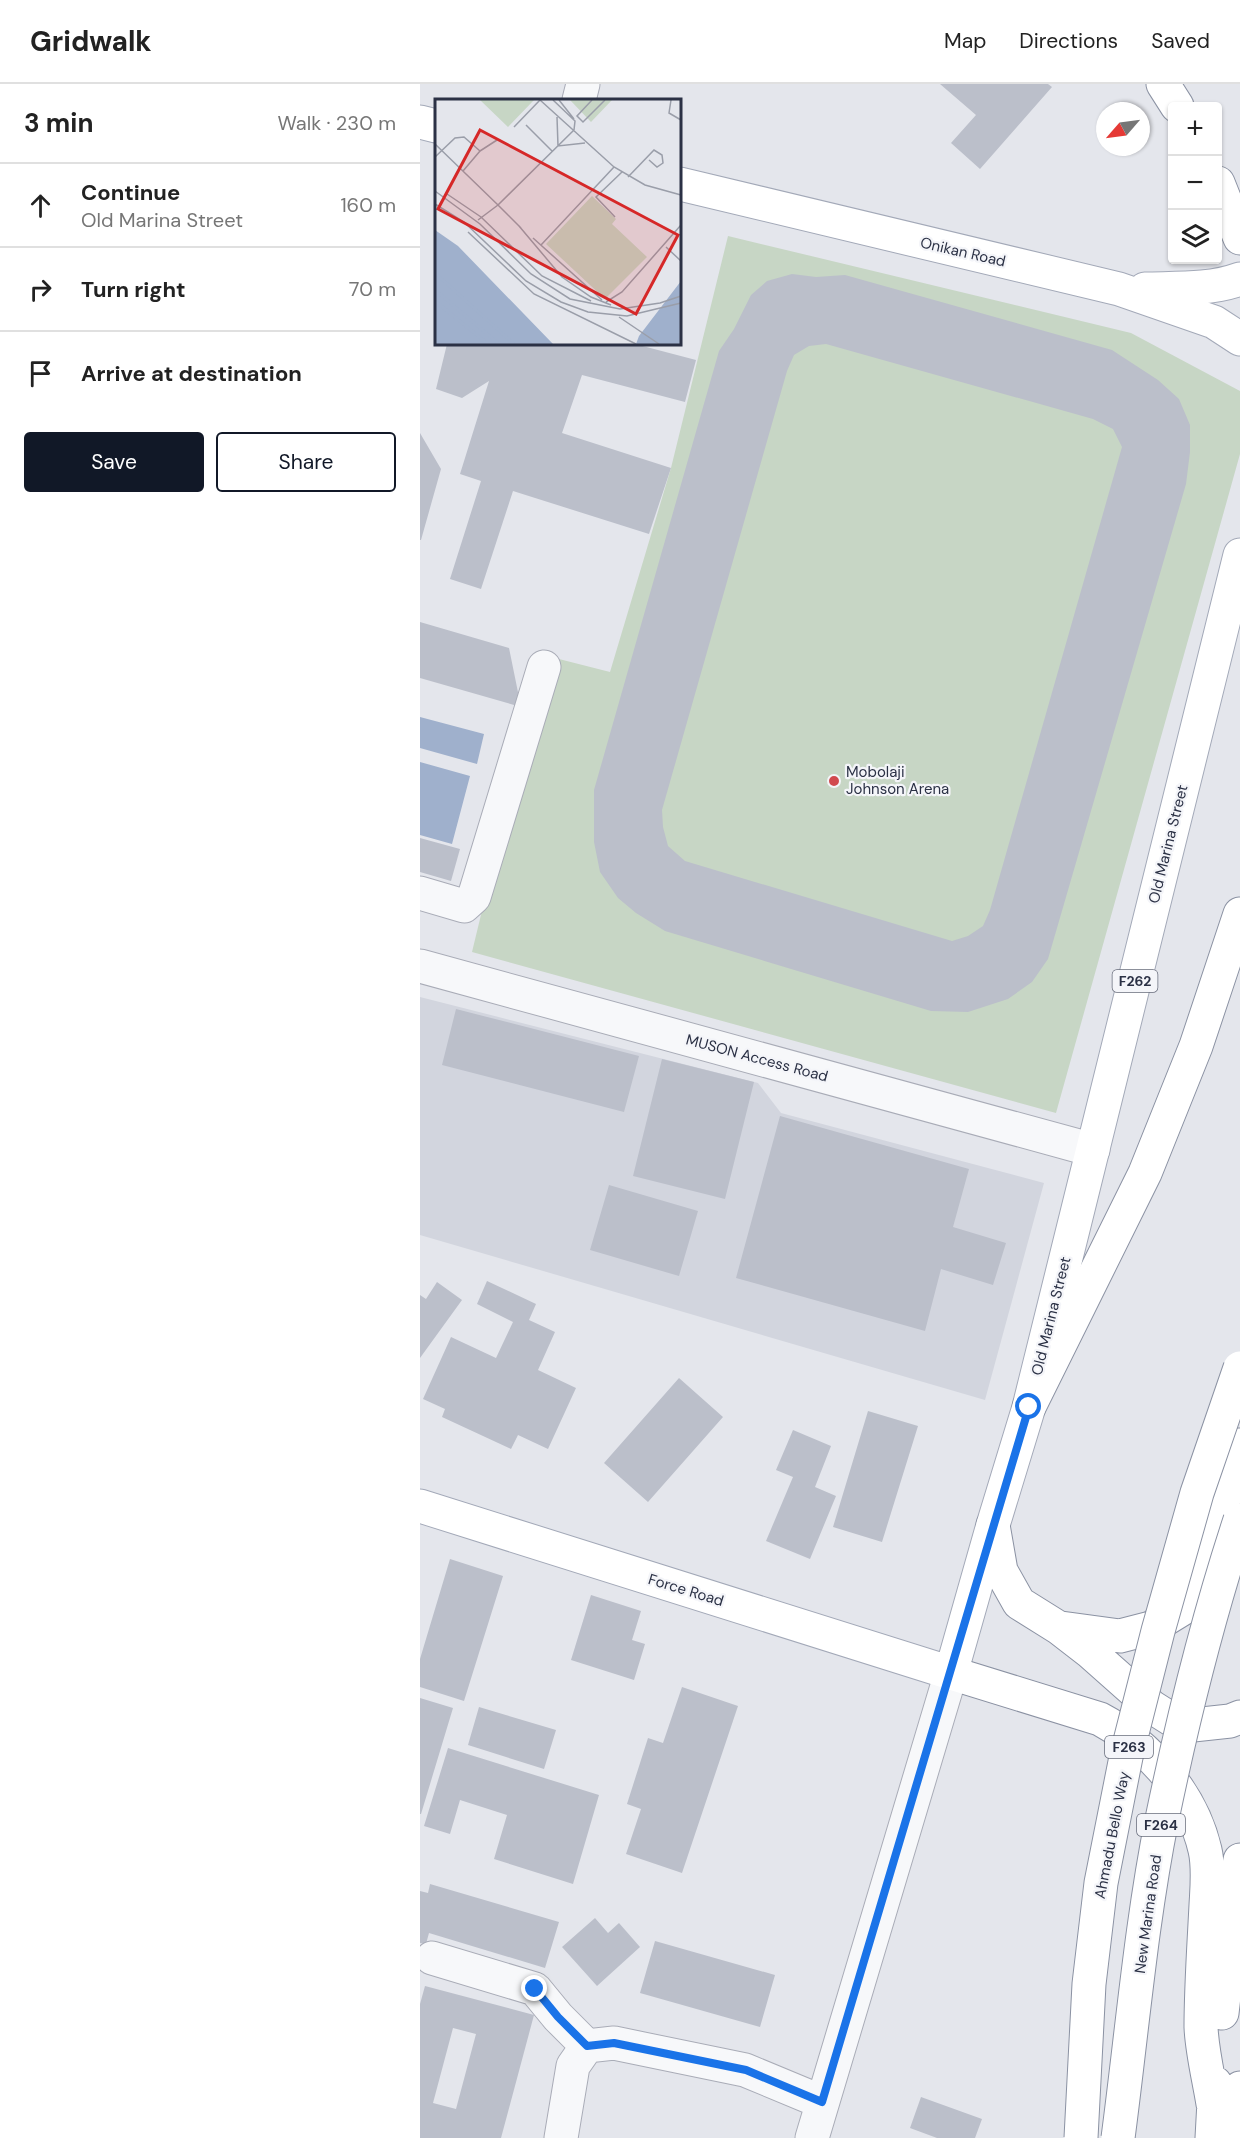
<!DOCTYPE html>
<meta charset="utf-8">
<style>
body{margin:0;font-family:"DM Sans",sans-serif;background:#f6f6f6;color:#222}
.controls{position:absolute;right:18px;top:18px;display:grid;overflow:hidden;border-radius:6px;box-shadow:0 2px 4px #0004}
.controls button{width:54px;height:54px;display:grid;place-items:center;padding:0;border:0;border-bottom:2px solid #e0e0e0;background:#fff;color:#222;font:30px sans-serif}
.compass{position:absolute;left:676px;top:18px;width:54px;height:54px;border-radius:50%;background:#fff;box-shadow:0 2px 4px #0004;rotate:242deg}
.stop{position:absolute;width:18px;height:18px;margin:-14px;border:4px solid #1a73e8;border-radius:50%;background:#fff}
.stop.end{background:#1a73e8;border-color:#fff;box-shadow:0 2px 6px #0008}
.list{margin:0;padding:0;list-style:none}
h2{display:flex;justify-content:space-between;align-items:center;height:78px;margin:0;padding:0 24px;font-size:26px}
h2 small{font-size:20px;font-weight:400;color:#767676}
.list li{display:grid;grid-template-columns:39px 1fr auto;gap:18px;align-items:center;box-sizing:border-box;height:84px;padding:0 24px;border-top:2px solid #e0e0e0}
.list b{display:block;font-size:22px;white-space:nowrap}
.list p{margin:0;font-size:20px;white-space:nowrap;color:#767676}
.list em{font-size:20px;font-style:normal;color:#767676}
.actions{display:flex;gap:12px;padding:18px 24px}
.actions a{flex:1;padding:14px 0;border:2px solid #111827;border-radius:6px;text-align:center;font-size:21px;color:#111827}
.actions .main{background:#111827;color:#fff}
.icon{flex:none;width:33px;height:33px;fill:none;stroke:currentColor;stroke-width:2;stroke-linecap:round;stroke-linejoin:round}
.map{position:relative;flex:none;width:820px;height:2054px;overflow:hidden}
header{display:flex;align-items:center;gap:36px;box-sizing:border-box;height:84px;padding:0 30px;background:#fff;border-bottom:2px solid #e0e0e0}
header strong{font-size:28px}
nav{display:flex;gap:33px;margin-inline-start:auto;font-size:21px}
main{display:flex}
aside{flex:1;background:#fff}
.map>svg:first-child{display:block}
</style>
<header>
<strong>Gridwalk</strong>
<nav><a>Map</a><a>Directions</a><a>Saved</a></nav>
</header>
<main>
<aside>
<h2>3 min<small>Walk · 230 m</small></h2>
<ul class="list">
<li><svg class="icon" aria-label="ahead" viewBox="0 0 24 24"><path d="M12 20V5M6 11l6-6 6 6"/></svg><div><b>Continue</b><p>Old Marina Street</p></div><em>160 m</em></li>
<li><svg class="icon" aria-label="right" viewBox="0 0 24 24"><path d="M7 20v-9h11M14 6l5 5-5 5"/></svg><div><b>Turn right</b></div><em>70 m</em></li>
<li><svg class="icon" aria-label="arrive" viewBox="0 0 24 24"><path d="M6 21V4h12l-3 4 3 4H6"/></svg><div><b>Arrive at destination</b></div></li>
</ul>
<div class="actions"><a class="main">Save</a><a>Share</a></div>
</aside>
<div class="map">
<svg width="820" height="2054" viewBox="0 0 820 2054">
<rect width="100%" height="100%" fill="#e4e6ec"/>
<path fill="#d2d5de" d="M0,913L338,999L361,1029L624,1099L565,1316L0,1151Z"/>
<path fill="#c7d6c5" d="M308,152L711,249L820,307V370L636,1029L52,868L67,806L135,574L190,588L251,384Z"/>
<path fill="#9fb0cc" d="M0,633L64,650L57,680L0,664Z
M0,678L50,692L32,760L0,751Z"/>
<path fill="#bbbfca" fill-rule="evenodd" d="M520,0H628L632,3L560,85L531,59L556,31Z
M372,190L396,193L425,191L692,266L738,296L759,315L770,341V368L766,400L628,875L612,898L588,915L548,928L511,927L245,847L216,829L198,814L180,788L174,758V706L299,267L314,245L331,211L347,197ZM406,260L673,335L693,345L702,363L570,826L563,842L548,852L532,857L265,777L248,762L243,743L242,726L367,287L374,271L389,262Z
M27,260H215L276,276L265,318L162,291L142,349L251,384L229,450L93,407L61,505L30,495L61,397L40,390L69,297L42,314L16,305Z
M0,349L21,385L1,456H0Z
M0,538L89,564L101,623L0,594Z
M0,754L40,765L31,797L0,788Z
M36,925L219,972L204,1028L22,981Z
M242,975L334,998L305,1115L213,1092Z
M360,1032L549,1085L533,1143L586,1159L573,1201L521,1185L505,1247L316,1194Z
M189,1101L278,1127L259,1192L170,1166Z
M67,1197L116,1220L109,1236L135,1248L118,1286L156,1304L128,1365L98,1351L91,1365L22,1333L25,1325L3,1315L31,1253L76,1274L93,1238L57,1220Z
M17,1198L42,1216L0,1274V1211L6,1215Z
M259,1294L303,1333L228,1418L184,1379Z
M448,1327L498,1342L462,1458L413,1443Z
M373,1346L411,1362L395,1403L416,1412L390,1475L346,1457L373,1393L356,1386Z
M30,1475L83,1492L44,1617L0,1603V1575Z
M171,1511L221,1527L212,1556L225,1560L214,1596L151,1576Z
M262,1603L318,1622L262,1789L206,1770L221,1725L207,1720L228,1654L243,1659Z
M0,1614L33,1624L1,1730H0Z
M59,1623L136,1646L124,1685L48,1661Z
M28,1664L179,1711L153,1800L74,1775L87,1731L40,1716L30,1750L4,1742Z
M10,1800L139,1838L125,1884L9,1849L6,1860L0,1859V1807L8,1809Z
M175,1834L188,1849L199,1839L220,1863L177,1902L142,1863Z
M235,1857L355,1891L340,1943L220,1909Z
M5,1902L114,1931L81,2054H0V1920ZM33,1944L56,1950L36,2025L13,2019Z
M501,2013L562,2035L555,2054H517L490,2044Z"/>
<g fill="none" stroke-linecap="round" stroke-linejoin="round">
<defs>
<path id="minor" d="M159,16L163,0
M0,809L44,822L54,813L124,583
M0,882L673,1066
M12,1874L115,1905L138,1933L167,1962
M141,2054L153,1982L167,1962L194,1959L325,1986L402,2018
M392,2054L531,1589"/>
<path id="major" d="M0,38L16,42
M260,100L699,205L794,238L820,255
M725,205C757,204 790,206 820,195
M0,1422L531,1589L573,1441L609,1323L820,471"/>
<path id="highway" d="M743,0L757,22
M798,99L820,154
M609,1323L725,1089L776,962L820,830
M573,1441L581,1487L599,1519L639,1544L670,1568L732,1623L751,1635L773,1641L810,1637L820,1633
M641,1544L700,1552L731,1544L762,1525L779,1499L820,1361
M531,1589L680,1635C729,1661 772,1710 785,1766C789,1783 787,1803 786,1821C784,1861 781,1903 781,1943C782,1968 789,1995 793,2020
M802,1929L820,1776
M792,2054L795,1999
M808,2054L820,2004"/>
</defs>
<use href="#minor" stroke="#a9acb7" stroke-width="35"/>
<use href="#major" stroke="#a3a9b8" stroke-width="35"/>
<use href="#highway" stroke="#8b92a3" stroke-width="35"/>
<use href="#minor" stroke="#f7f8fa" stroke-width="33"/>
<use href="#major" stroke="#fff" stroke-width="33"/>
<use href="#highway" stroke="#fff" stroke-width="33"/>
<defs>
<path id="highway-bridge" d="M661,2054L669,1900L681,1799L706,1673L738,1547L777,1409L820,1284
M698,2054C712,1948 721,1840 742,1735C763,1634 788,1533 820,1436"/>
</defs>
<use href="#highway-bridge" stroke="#8b92a3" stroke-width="35" stroke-linecap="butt"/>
<use href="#highway-bridge" stroke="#fff" stroke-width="33"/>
</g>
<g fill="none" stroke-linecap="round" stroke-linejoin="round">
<path stroke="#1a73e8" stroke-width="8" d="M115,1905L138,1933L167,1962L194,1959L326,1986L402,2018L609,1323"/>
</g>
<circle fill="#d1494e" stroke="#f4f5f9" stroke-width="2" cx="414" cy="697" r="6"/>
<g text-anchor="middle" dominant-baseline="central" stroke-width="4.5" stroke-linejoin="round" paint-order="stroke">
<g fill="#f4f5f9" stroke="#676c7b" stroke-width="1.5">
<rect x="692.5" y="886" width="45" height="22" rx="4.5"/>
<rect x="685" y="1652" width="48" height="22" rx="4.5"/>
<rect x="717" y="1730" width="48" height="22" rx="4.5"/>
</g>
<g font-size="14" font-weight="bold" fill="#2b3145">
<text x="715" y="897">F262</text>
<text x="709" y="1663">F263</text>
<text x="741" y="1741">F264</text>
</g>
<g font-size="15" fill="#2b3145" stroke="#f4f5f9">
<text transform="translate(543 168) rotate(13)">Onikan Road</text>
<text transform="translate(748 760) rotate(-76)">Old Marina Street</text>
<text transform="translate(337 974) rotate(15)">MUSON Access Road</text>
<text transform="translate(631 1232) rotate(-76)">Old Marina Street</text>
<text transform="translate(266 1506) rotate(17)">Force Road</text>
<text transform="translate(692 1751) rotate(-79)">Ahmadu Bello Way</text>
<text transform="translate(728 1830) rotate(-82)">New Marina Road</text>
</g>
<g font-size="15" fill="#2b3145" stroke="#f4f5f9" text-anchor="start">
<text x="426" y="688">Mobolaji<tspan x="426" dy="17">Johnson Arena</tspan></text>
</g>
</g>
<g transform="translate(15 15)">
<rect width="246" height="246" fill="#e4e6ec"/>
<path d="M45,1H99L73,28ZM135,1H177L156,23ZM157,97L181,120L177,125L212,158L170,200L111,145Z" fill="#c7d6c5"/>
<path d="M0,131L23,147L118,245H0ZM246,182V245H201L204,237Z" fill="#9fb0cc"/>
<path fill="none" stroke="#9fb0cc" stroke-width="3" d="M0,174L79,245M0,191L64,245M0,202L53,245"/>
<path fill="none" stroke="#9a9ea9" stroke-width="1.5" d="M105,1L179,68L210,86L246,96M118,1L140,22L139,31M124,1L139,20M157,1L142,17L148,23L170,1M236,1L234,14L246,21M122,18L123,47L150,44M91,26L117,52M79,28L105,1M0,45L63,106M45,52L62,41M0,58L20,39L29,38L45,52L28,72M193,78L219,51L227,56L228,64L222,68L214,61M0,92L45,125L96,175L135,200L185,210L225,204L246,197M12,95L46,118L107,177L156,202M0,105L29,123L91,182L126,203L153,213L192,217L246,204M180,118L161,98L187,73M43,121L63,106M84,127L127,178L156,198L176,206M86,129L63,106L139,31M33,133L99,195L201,245M98,139L167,201M106,146L179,68M231,148L246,162M171,203L187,193L246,126M184,218L224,245"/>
<path fill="#d62828" fill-opacity="0.15" stroke="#d62828" stroke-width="3" d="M45,31L243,136L201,215L3,110Z"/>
<rect width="246" height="246" fill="none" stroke="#2b3145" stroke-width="3"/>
</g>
</svg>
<div class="controls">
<button>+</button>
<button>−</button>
<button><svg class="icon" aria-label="layers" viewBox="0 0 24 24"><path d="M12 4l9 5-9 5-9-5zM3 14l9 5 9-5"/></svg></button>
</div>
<svg class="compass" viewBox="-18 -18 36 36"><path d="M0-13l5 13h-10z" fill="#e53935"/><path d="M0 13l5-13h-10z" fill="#767676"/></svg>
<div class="stop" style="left:609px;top:1323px"></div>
<div class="stop end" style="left:115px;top:1905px"></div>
</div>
</main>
